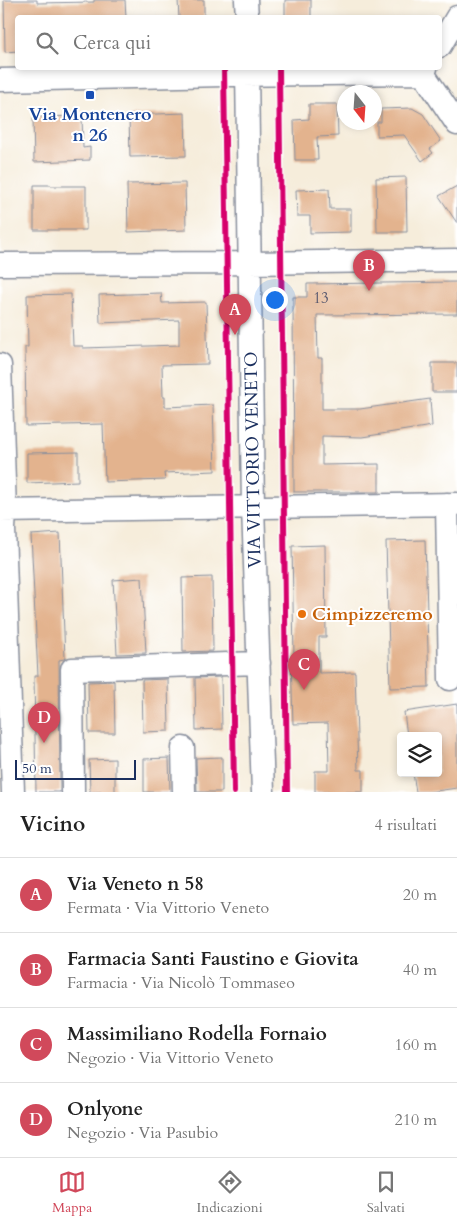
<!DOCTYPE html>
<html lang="it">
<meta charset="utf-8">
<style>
body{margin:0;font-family:Cardo,serif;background:#f6f6f6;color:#222}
.controls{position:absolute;right:15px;bottom:15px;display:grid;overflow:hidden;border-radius:5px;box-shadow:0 2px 8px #0003}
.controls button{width:45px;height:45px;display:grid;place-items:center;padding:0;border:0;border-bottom:1px solid #e0e0e0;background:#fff;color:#222;font:25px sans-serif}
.compass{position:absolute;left:337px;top:85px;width:45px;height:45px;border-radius:50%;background:#fff;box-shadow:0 2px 8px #0003;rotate:163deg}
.scale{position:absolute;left:15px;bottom:12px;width:121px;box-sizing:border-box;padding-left:5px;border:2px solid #1b2f5e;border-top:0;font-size:14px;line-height:18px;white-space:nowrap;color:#1b2f5e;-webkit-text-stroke:4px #fff;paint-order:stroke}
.you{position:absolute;left:274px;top:299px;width:18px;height:18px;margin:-12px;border:4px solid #fff;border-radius:50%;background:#1a73e8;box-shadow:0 0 0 8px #1a73e833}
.badge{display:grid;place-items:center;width:32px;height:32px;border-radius:50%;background:#d1495b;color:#fff;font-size:16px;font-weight:700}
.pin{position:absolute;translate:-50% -41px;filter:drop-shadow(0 1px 2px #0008)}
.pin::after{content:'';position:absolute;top:26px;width:18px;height:15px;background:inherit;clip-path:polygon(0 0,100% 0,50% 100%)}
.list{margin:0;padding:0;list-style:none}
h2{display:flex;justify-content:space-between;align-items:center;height:65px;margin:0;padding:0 20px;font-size:21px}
h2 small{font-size:16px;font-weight:400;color:#767676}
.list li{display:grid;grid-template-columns:32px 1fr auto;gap:15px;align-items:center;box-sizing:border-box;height:75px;padding:0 20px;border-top:1px solid #e0e0e0}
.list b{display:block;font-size:19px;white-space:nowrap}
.list p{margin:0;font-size:16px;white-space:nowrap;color:#767676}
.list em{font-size:16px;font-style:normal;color:#767676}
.icon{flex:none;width:28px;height:28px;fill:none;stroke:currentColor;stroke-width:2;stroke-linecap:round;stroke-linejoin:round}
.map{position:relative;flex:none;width:457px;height:792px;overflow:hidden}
.search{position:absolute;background:#fff;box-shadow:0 2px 8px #0003;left:15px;right:15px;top:15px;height:55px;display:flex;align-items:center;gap:12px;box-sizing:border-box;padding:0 18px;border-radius:5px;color:#767676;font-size:19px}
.sheet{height:365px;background:#fff}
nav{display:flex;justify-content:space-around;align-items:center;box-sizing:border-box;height:70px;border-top:1px solid #e0e0e0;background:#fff;font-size:14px;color:#767676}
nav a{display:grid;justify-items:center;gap:2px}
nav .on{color:#d1495b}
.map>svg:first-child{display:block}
</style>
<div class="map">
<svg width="457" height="792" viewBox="0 0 457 792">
<rect width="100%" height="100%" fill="#fff"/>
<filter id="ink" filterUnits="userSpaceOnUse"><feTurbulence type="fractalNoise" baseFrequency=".02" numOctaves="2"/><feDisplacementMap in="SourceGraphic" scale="10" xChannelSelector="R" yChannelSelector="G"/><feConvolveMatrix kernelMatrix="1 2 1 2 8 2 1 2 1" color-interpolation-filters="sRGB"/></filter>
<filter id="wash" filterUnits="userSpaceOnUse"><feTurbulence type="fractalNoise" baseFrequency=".0096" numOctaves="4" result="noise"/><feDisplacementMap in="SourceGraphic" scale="20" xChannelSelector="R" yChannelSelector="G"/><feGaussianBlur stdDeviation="1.12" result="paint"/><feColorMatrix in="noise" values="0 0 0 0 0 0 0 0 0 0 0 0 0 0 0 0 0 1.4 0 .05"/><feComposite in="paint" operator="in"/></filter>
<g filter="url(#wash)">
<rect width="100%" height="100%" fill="#f6eddb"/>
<g id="blocks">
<path fill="#e3b38e" d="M4,0H37V3L94,2V0H125L126,18H18V51L5,52Z
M178,0H204V18H179Z
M285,0H311V18H285Z
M309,104H337L338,136L317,137L318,160H295L294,120L309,119Z
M412,108L423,114L441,141L430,149L433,153L422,161L404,135L377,136V122H381V109Z
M185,113L186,156L130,157L129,115Z
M82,116L83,148L90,147V160L34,162L33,117Z
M406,177L407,232H377L376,178Z
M185,183L186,230L128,232L127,184Z
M34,185H51V186H86V230H34Z
M457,186V223L439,196Z
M329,189L330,209H351V232L310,233V216H297L296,190Z
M457,282V314L317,315L318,358H322V409H360L430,399L432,426L362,437L322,436V465L379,464V492H294L293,297H307V284Z
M161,293L162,303L206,302L208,364L162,365L163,397H165V407L213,405L215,471L164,473L165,480L105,482L103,424L26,426L25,347H28L27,295L71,294L73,346H83V348L179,345V320L100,323L99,295Z
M432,363H457V392H432Z
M78,452V481L27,483V453Z
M60,533L65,658L64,659L59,660L60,792H36L34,676H38L31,535Z
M425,540L429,687L390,688L386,541Z
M325,545L326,637H319V673L355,672L358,770H363V792H315V771H329L328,723L293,724L291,658H294L292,546Z
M212,577L213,651L183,652L182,578Z
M142,578L146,653L117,654L113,580Z
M221,677L222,729L196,730L195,678Z
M168,679L169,731L143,732L142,680Z
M114,681L115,733H89L88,682Z
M457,704V788L429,792H416L413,773H438V736H407L404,712Z
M222,757V792H197L196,758Z
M169,758L170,792H144V759Z
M115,759V792H90L89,760Z"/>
</g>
</g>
<g filter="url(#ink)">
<use href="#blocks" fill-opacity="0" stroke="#888e9c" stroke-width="1"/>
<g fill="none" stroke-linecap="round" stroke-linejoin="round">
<defs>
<path id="minor" d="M246,0L247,18
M440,46L457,17
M247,68L253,507L263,792
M426,68L423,73L457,124
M0,80L224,75L423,73
M0,264L250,263L457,260
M0,365L5,511L4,529L13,792
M447,504L450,679
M0,511L457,504
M183,748L184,792
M73,792L72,669L259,663"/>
</defs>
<use href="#minor" stroke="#888e9c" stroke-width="25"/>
<use href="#minor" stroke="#fff" stroke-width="22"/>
<defs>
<path id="cycleway" d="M224,68L234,792
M279,68L287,792"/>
</defs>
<use href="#cycleway" stroke="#fff" stroke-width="9"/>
<use href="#cycleway" stroke="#d6006c" stroke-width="6"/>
</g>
</g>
<rect fill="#1a4fb4" stroke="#fff" stroke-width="2" x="85" y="90" width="10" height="10" rx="2.5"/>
<circle fill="#e8710a" stroke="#fff" stroke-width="2" cx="302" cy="614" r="5"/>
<g text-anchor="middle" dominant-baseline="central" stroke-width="4" stroke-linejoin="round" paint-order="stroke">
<g font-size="15" fill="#4d506a">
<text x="321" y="298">13</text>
</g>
<g font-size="18" font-weight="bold" fill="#164399" stroke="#fff">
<text x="90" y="114">Via Montenero<tspan x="90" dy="21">n 26</tspan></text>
</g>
<g font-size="18" fill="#1b2f5e" stroke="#fff">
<text transform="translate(253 460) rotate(-91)">VIA VITTORIO VENETO</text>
</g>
<g font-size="18" font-weight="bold" fill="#c56008" stroke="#fff" text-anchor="start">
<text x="312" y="614">Cimpizzeremo</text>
</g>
</g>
</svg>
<div class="controls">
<button><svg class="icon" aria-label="layers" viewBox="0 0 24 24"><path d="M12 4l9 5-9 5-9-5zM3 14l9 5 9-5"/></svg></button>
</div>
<svg class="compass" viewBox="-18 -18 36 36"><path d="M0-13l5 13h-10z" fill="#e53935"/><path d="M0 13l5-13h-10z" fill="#767676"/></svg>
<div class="scale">50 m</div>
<div class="you"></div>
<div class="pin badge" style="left:235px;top:335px">A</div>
<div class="pin badge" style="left:369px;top:291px">B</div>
<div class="pin badge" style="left:304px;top:690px">C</div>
<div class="pin badge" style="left:44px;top:743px">D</div>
<div class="search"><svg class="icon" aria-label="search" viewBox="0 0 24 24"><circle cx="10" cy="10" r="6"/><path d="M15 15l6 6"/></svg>Cerca qui</div>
</div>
<section class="sheet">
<h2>Vicino<small>4 risultati</small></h2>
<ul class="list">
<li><span class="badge">A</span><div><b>Via Veneto n 58</b><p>Fermata · Via Vittorio Veneto</p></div><em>20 m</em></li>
<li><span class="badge">B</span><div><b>Farmacia Santi Faustino e Giovita</b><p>Farmacia · Via Nicolò Tommaseo</p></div><em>40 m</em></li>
<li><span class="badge">C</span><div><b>Massimiliano Rodella Fornaio</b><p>Negozio · Via Vittorio Veneto</p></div><em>160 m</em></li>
<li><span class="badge">D</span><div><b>Onlyone</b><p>Negozio · Via Pasubio</p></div><em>210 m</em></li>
</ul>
</section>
<nav>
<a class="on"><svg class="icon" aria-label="map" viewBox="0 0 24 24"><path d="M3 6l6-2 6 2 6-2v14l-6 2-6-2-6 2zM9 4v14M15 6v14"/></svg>Mappa</a>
<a><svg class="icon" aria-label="directions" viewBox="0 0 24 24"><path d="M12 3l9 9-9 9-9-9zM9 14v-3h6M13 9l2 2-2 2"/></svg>Indicazioni</a>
<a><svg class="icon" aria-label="saved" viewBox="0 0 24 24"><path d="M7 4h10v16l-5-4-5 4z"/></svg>Salvati</a>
</nav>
